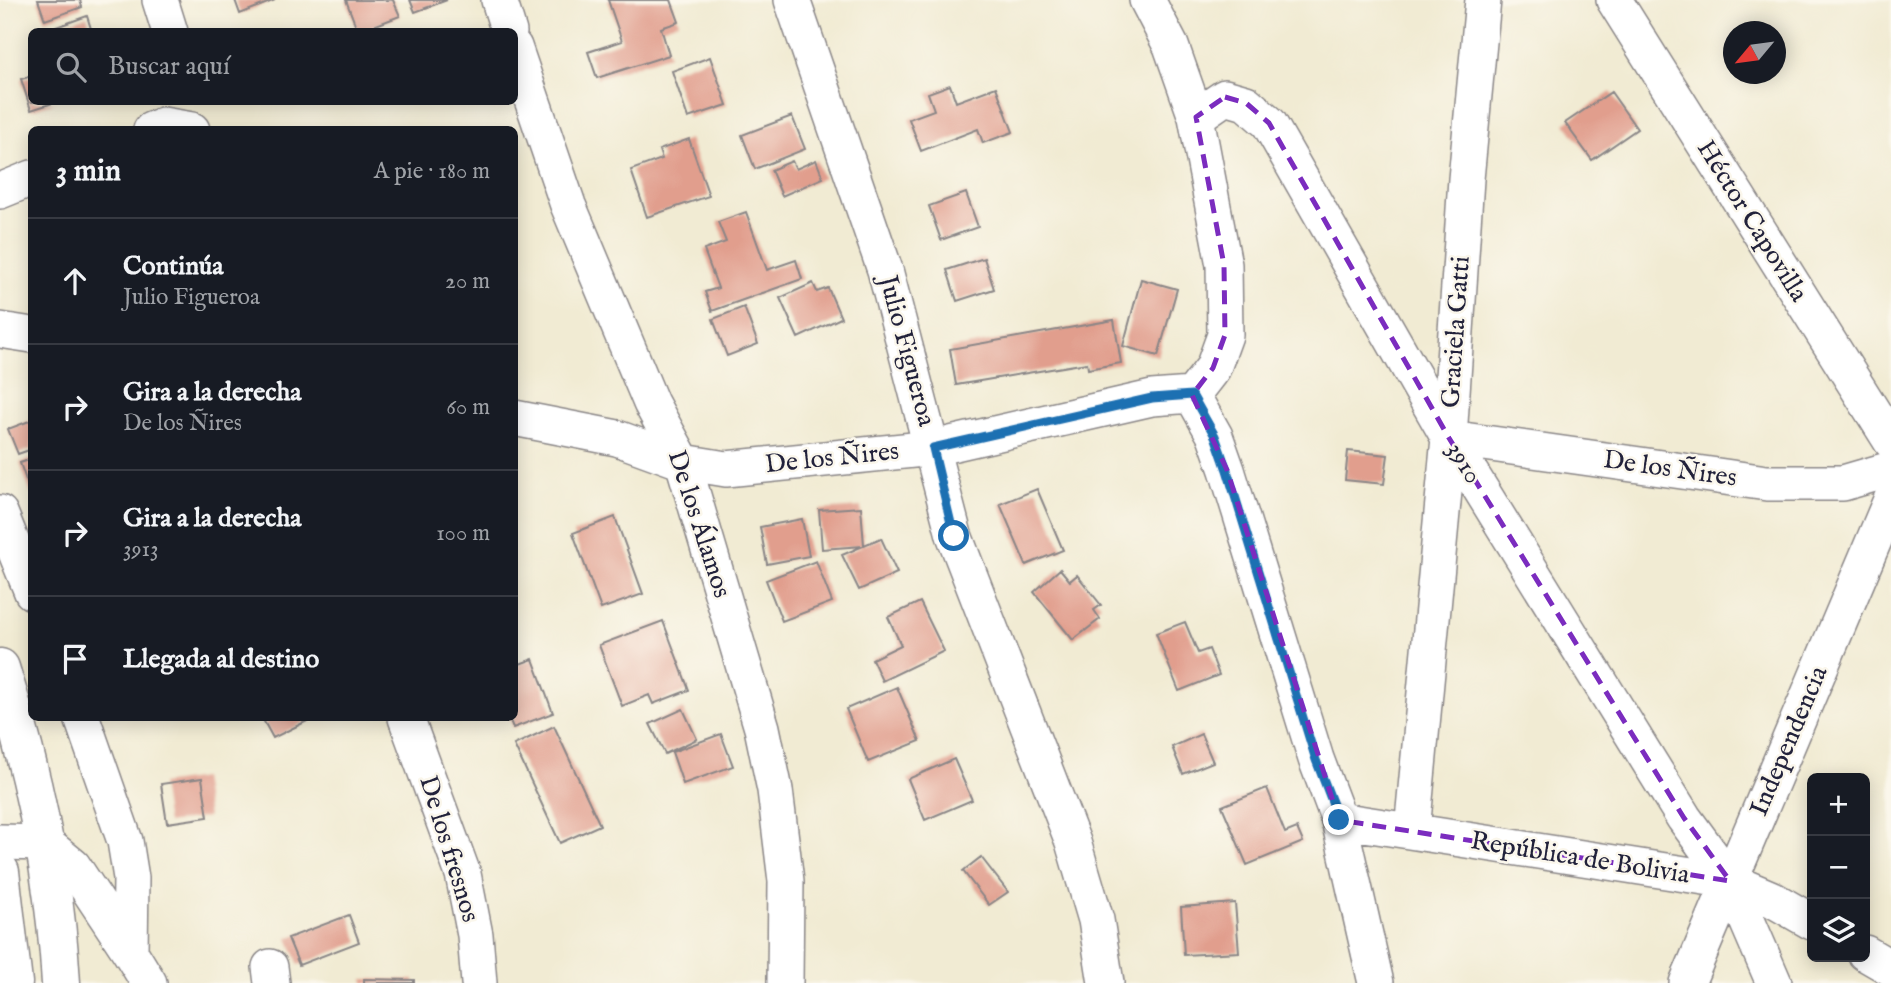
<!DOCTYPE html>
<html lang="es">
<meta charset="utf-8">
<style>
body{margin:0;font-family:"IM FELL English",serif;background:#20242c;color:#f1f3f6}
.controls{position:absolute;right:21px;bottom:21px;display:grid;overflow:hidden;border-radius:10px;box-shadow:0 4px 18px #0003}
.controls button{width:63px;height:63px;display:grid;place-items:center;padding:0;border:0;border-bottom:2px solid #363941;background:#171b24;color:#f1f3f6;font:35px sans-serif}
.compass{position:absolute;left:1723px;top:21px;width:63px;height:63px;border-radius:50%;background:#171b24;box-shadow:0 4px 18px #0003;rotate:241deg}
.stop{position:absolute;width:21px;height:21px;margin:-16px;border:5px solid #1f6fb2;border-radius:50%;background:#fff}
.stop.end{background:#1f6fb2;border-color:#fff;box-shadow:0 2px 7px #0008}
.list{margin:0;padding:0;list-style:none}
h2{display:flex;justify-content:space-between;align-items:center;height:91px;margin:0;padding:0 28px;font-size:30px}
h2 small{font-size:23px;font-weight:400;color:#9ea1a6}
.list li{display:grid;grid-template-columns:46px 1fr auto;gap:21px;align-items:center;box-sizing:border-box;height:126px;padding:0 28px;border-top:2px solid #363941}
.list b{display:block;font-size:26px;white-space:nowrap}
.list p{margin:0;font-size:23px;white-space:nowrap;color:#9ea1a6}
.list em{font-size:23px;font-style:normal;color:#9ea1a6}
.icon{flex:none;width:38px;height:38px;fill:none;stroke:currentColor;stroke-width:2;stroke-linecap:round;stroke-linejoin:round}
.map{position:relative;flex:none;width:1891px;height:983px;overflow:hidden}
.search{position:absolute;background:#171b24;box-shadow:0 4px 18px #0003;left:28px;top:28px;width:490px;height:77px;display:flex;align-items:center;gap:18px;box-sizing:border-box;padding:0 24px;border-radius:10px;color:#9ea1a6;font-size:26px}
.panel{position:absolute;background:#171b24;box-shadow:0 4px 18px #0003;left:28px;top:126px;width:490px;height:595px;border-radius:10px}
.map>svg:first-child{display:block}
</style>
<div class="map">
<svg width="1891" height="983" viewBox="0 0 1891 983">
<rect width="100%" height="100%" fill="#fbf7ec"/>
<filter id="ink" filterUnits="userSpaceOnUse"><feTurbulence type="fractalNoise" baseFrequency=".0143" numOctaves="2"/><feDisplacementMap in="SourceGraphic" scale="14" xChannelSelector="R" yChannelSelector="G"/><feConvolveMatrix kernelMatrix="1 2 1 2 8 2 1 2 1" color-interpolation-filters="sRGB"/></filter>
<filter id="wash" filterUnits="userSpaceOnUse"><feTurbulence type="fractalNoise" baseFrequency=".00686" numOctaves="4" result="noise"/><feDisplacementMap in="SourceGraphic" scale="28" xChannelSelector="R" yChannelSelector="G"/><feGaussianBlur stdDeviation="1.57" result="paint"/><feColorMatrix in="noise" values="0 0 0 0 0 0 0 0 0 0 0 0 0 0 0 0 0 1.4 0 .05"/><feComposite in="paint" operator="in"/></filter>
<g filter="url(#wash)">
<rect width="100%" height="100%" fill="#f1ebd3"/>
<g id="blocks">
<path fill="#e19e8d" d="M38,0H80L82,7L45,20Z
M235,0H275L240,14Z
M346,0H393L400,16L358,32Z
M410,0H447L415,12Z
M608,0H671L679,22L661,28L669,55L597,78L588,52L622,41Z
M87,16L92,32H45V31Z
M710,57L727,105L688,118L672,71Z
M32,76V102H56L31,110L21,79Z
M950,85L956,102L996,87L1013,132L983,143L978,129L921,151L909,119L934,110L928,93Z
M1611,92L1637,129L1592,160L1565,123Z
M792,116L805,149L755,169L742,135Z
M689,139L709,196L647,217L631,170L662,159L659,150Z
M816,160L823,178L782,196L771,170L792,161L796,169Z
M966,193L978,227L941,240L929,206Z
M746,212L767,270L796,260L802,279L712,311L705,292L718,288L704,250L726,242L718,222Z
M984,258L994,289L957,301L947,270Z
M1141,279L1177,289L1158,356L1123,346Z
M813,283L817,292L828,288L841,318L798,338L780,298Z
M744,307L758,344L727,356L713,319Z
M1114,320L1121,363L1088,369L1087,363L956,385L950,349Z
M32,420V449L18,454L8,429Z
M1348,451L1388,455L1384,484L1345,480Z
M32,459V494H31L20,463Z
M1037,489L1063,550L1026,565L1000,504Z
M861,507L864,545L881,538L897,573L859,590L842,555L863,546L822,549L819,510Z
M615,517L643,594L601,609L573,533Z
M802,519L809,556L767,564L760,527Z
M816,561L832,602L782,621L766,580Z
M1060,569L1070,581L1077,575L1101,605L1094,610L1100,619L1073,640L1034,592Z
M920,602L944,651L882,681L872,659L901,645L888,617Z
M663,621L689,690L653,704L649,695L622,706L599,645Z
M1185,622L1198,653L1209,649L1219,675L1179,691L1156,633Z
M533,659L553,713L513,728L509,718H514V666Z
M897,687L920,741L868,762L846,709Z
M683,709L697,739L665,754L650,724Z
M262,718H305L307,721L273,738Z
M554,726L600,825L560,843L514,745Z
M721,734L733,766L683,784L672,752Z
M1201,734L1213,762L1183,774L1172,747Z
M954,759L972,800L925,820L908,779Z
M202,778L208,817L167,823L161,784Z
M1267,788L1285,833L1297,828L1303,842L1247,865L1222,806Z
M981,857L1008,892L989,905L963,871Z
M1235,903L1239,952L1184,955L1181,907Z
M349,915L359,942L299,965L288,938Z
M364,979L414,980V983H364Z"/>
</g>
</g>
<g filter="url(#ink)">
<use href="#blocks" fill-opacity="0" stroke="#8a8687" stroke-width="2"/>
<g fill="none" stroke-linecap="round" stroke-linejoin="round">
<defs>
<path id="street" d="M160,0L170,32
M499,0L509,32
M792,0L885,270L954,535L1073,842L1096,920L1106,983
M1147,0L1171,46L1196,117L1224,265L1225,335L1213,368L1192,395
M1614,0L1891,441
M514,47L568,205L651,403L683,462L762,728L775,790L786,881L785,983
M1196,117L1225,97L1246,103L1269,123L1449,438L1684,818L1730,881L1774,983
M151,130L163,125L192,130
M0,191L32,178
M0,330L32,335
M1192,395L1215,436L1227,470L1316,759L1339,820L1376,983
M514,418L617,438L683,462L726,469L933,448L1152,398L1192,395
M1449,438L1767,483H1843L1891,469
M0,513L32,592
M82,718L125,841L131,878L130,952L149,983
M406,718L463,874L475,935L479,983
M1339,820L1730,881L1770,898L1812,922
M1412,831L1449,438L1466,179L1483,0
M0,842L45,843L73,866L130,952
M1865,953L1891,968
M270,967L272,983
M1687,983L1891,500"/>
<path id="primary" d="M0,668C33,771 55,875 61,983
M0,872L13,983"/>
</defs>
<use href="#street" stroke="#8a8687" stroke-width="38"/>
<use href="#primary" stroke="#8a8687" stroke-width="41"/>
<use href="#street" stroke="#fff" stroke-width="35"/>
<use href="#primary" stroke="#fff" stroke-width="38"/>
</g>
</g>
<g fill="none" stroke-linecap="round" stroke-linejoin="round" filter="url(#ink)">
<path stroke="#1f6fb2" stroke-width="9" d="M954,536L933,448L1152,398L1192,395L1215,436L1227,470L1316,760L1339,820"/>
</g>
<path fill="none" stroke="#7b2cbf" stroke-width="5" stroke-dasharray="14 9" stroke-linejoin="round" d="M1225,97L1246,103L1269,123L1449,438L1684,818L1730,881L1339,820L1227,470L1192,395L1213,368L1225,335L1224,265L1196,117Z"/>
<g text-anchor="middle" dominant-baseline="central" stroke-width="5" stroke-linejoin="round" paint-order="stroke">
<g font-size="26" fill="#22223b" stroke="#fbf7ec">
<text transform="translate(1752 221) rotate(58)">Héctor Capovilla</text>
<text transform="translate(1456 332) rotate(-86)">Graciela Gatti</text>
<text transform="translate(907 351) rotate(75)">Julio Figueroa</text>
<text transform="translate(832 458) rotate(-6)">De los Ñires</text>
<text transform="translate(1464 463) rotate(58)">3910</text>
<text transform="translate(1670 469) rotate(8)">De los Ñires</text>
<text transform="translate(699 524) rotate(72)">De los Álamos</text>
<text transform="translate(1789 741) rotate(-67)">Independencia</text>
<text transform="translate(449 849) rotate(73)">De los fresnos</text>
<text transform="translate(1580 858) rotate(9)">República de Bolivia</text>
</g>
</g>
</svg>
<div class="controls">
<button>+</button>
<button>−</button>
<button><svg class="icon" aria-label="layers" viewBox="0 0 24 24"><path d="M12 4l9 5-9 5-9-5zM3 14l9 5 9-5"/></svg></button>
</div>
<svg class="compass" viewBox="-18 -18 36 36"><path d="M0-13l5 13h-10z" fill="#e53935"/><path d="M0 13l5-13h-10z" fill="#9ea1a6"/></svg>
<div class="stop" style="left:954px;top:536px"></div>
<div class="stop end" style="left:1339px;top:820px"></div>
<div class="search"><svg class="icon" aria-label="search" viewBox="0 0 24 24"><circle cx="10" cy="10" r="6"/><path d="M15 15l6 6"/></svg>Buscar aquí</div>
<section class="panel">
<h2>3 min<small>A pie · 180 m</small></h2>
<ul class="list">
<li><svg class="icon" aria-label="ahead" viewBox="0 0 24 24"><path d="M12 20V5M6 11l6-6 6 6"/></svg><div><b>Continúa</b><p>Julio Figueroa</p></div><em>20 m</em></li>
<li><svg class="icon" aria-label="right" viewBox="0 0 24 24"><path d="M7 20v-9h11M14 6l5 5-5 5"/></svg><div><b>Gira a la derecha</b><p>De los Ñires</p></div><em>60 m</em></li>
<li><svg class="icon" aria-label="right" viewBox="0 0 24 24"><path d="M7 20v-9h11M14 6l5 5-5 5"/></svg><div><b>Gira a la derecha</b><p>3913</p></div><em>100 m</em></li>
<li><svg class="icon" aria-label="arrive" viewBox="0 0 24 24"><path d="M6 21V4h12l-3 4 3 4H6"/></svg><div><b>Llegada al destino</b></div></li>
</ul>
</section>
</div>
